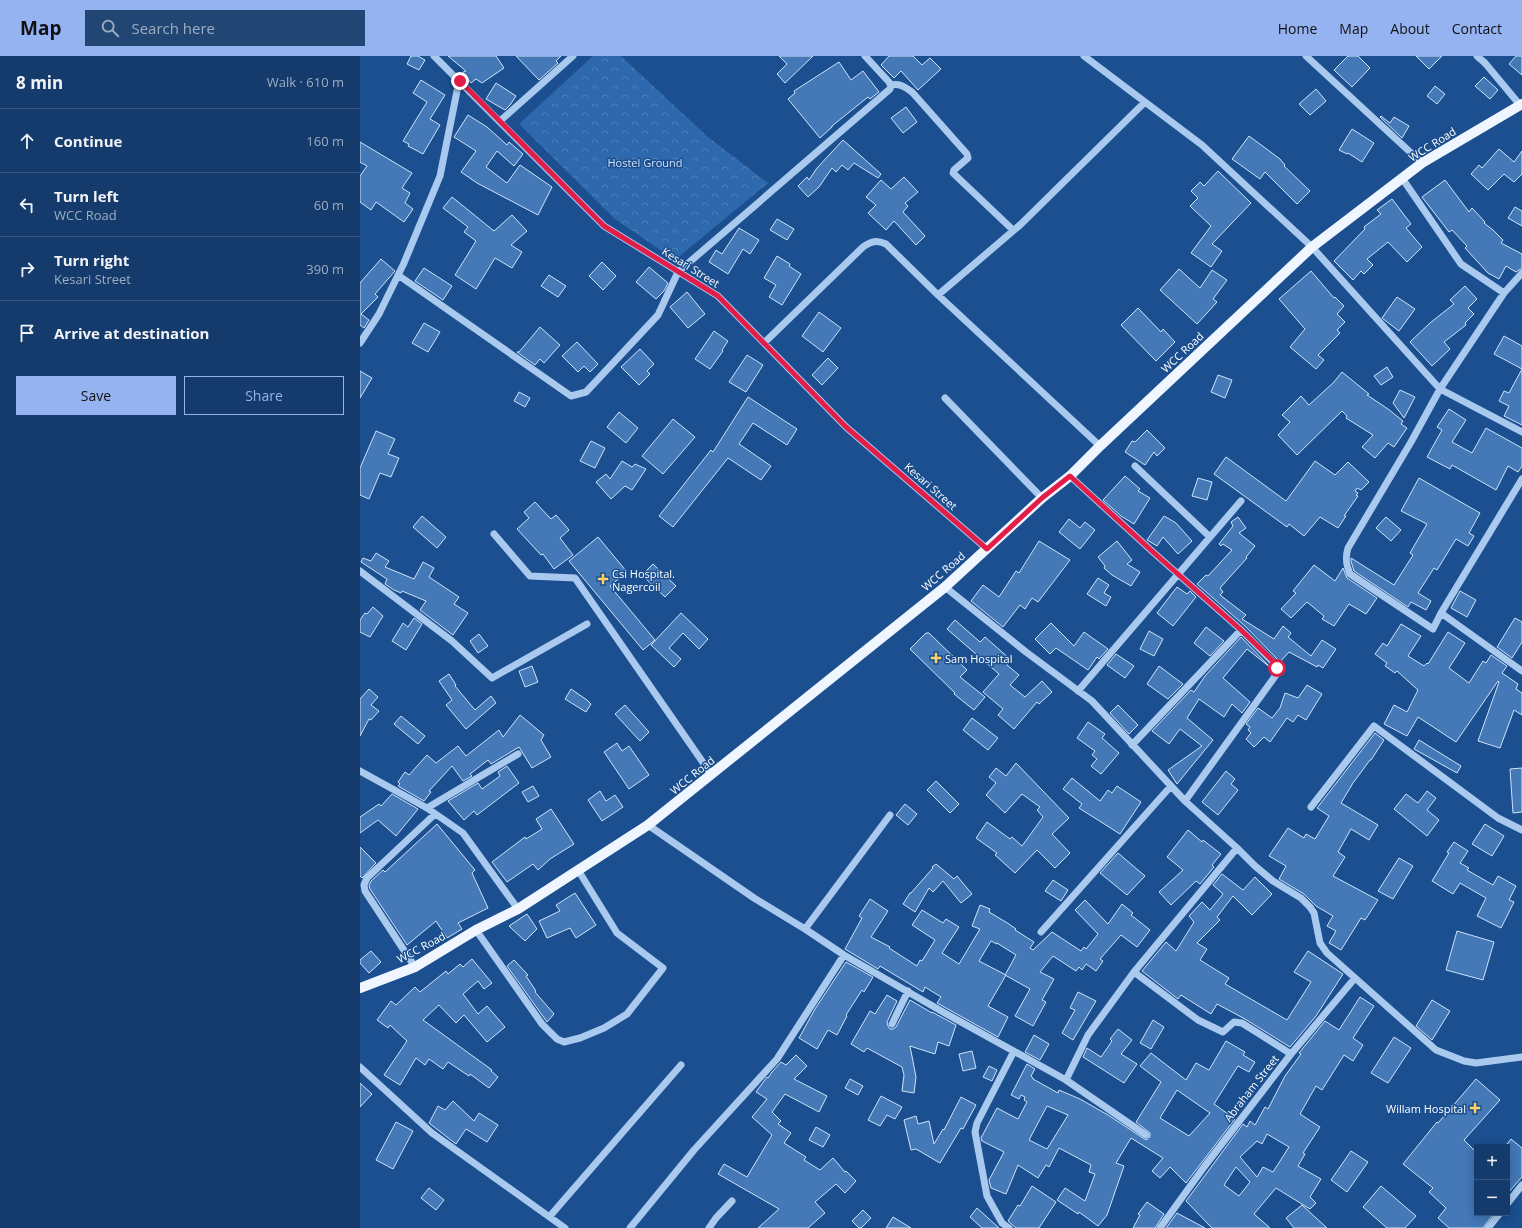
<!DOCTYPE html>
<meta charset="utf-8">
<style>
body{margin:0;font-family:"Open Sans",sans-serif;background:#214673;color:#f1f3f6}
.controls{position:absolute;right:12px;bottom:12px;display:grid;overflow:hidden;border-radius:0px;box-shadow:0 2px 10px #0003}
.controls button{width:36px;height:36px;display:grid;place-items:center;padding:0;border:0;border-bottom:1px solid #33557e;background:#143b6b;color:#f1f3f6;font:20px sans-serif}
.stop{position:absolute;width:12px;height:12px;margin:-9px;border:3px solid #e11d48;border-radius:50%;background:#fff}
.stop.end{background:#e11d48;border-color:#fff;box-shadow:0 1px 4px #0008}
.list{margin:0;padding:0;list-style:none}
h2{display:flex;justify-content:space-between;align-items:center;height:52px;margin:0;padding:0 16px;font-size:17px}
h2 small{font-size:13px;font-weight:400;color:#9dadc1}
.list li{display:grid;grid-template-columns:26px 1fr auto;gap:12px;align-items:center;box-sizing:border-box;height:64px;padding:0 16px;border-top:1px solid #33557e}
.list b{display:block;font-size:15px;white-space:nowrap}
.list p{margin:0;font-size:13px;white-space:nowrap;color:#9dadc1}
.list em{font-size:13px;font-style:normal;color:#9dadc1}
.actions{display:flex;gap:8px;padding:12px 16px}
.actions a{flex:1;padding:9px 0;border:1px solid #95b2f1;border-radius:0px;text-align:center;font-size:14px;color:#95b2f1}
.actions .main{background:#95b2f1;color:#111}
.icon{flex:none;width:22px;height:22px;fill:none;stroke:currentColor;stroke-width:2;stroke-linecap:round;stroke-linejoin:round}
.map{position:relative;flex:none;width:1162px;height:1172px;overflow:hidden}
header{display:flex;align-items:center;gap:24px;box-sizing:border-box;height:56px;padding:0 20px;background:#95b2f1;color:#111}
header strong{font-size:19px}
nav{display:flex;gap:22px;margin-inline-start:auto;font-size:14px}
.search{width:280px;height:36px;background:#214673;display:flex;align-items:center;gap:10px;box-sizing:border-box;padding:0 14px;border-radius:0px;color:#9dadc1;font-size:15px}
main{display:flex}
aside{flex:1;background:#143b6b}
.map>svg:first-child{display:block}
</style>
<header>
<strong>Map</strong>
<div class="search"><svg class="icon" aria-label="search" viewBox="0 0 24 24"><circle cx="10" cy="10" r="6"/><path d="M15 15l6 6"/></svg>Search here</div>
<nav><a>Home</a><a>Map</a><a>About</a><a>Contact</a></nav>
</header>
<main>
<aside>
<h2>8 min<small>Walk · 610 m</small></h2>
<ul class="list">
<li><svg class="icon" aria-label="ahead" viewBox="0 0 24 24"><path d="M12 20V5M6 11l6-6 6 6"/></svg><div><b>Continue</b></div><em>160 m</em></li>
<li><svg class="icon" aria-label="left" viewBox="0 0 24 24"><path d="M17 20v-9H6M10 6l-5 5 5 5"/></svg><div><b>Turn left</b><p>WCC Road</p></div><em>60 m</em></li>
<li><svg class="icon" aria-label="right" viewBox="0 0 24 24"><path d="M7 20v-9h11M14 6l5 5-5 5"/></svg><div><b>Turn right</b><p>Kesari Street</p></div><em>390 m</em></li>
<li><svg class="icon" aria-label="arrive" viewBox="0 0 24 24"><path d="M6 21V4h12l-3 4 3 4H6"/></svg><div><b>Arrive at destination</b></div></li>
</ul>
<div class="actions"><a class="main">Save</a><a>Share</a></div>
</aside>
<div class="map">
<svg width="1162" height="1172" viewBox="0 0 1162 1172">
<defs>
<pattern id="park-crowns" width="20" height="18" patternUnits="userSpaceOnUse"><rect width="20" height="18" fill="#2e69ad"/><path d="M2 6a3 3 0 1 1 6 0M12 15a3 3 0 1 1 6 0" fill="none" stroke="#4d80b9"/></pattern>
</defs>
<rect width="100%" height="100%" fill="#1b4f8f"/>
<path fill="url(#park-crowns)" d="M233,0H261L348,81L408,127L315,204L255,163L159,68Z"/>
<path fill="#4478b7" stroke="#cfe3fa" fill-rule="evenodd" d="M51,0H58L65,4L59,14L47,8Z
M88,0H136L144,12L122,27L116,23L111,27L103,16L106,15Z
M156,0H201L196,5L198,7L179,24Z
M419,0H453L425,27L417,18L427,8Z
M529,0H553L562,9L570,2L581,13L558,34L541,15L534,22L521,9Z
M988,0H998L1010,12L992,31L974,14Z
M1056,0H1082L1069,13Z
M1156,0H1162V19L1149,8Z
M479,6L491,24L503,15L519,36L510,43L508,41L472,70V71L460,82L428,43L435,37L434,35Z
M1124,21L1138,34L1130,43L1115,30Z
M61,24L85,39L70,63L80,69L63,98L48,90L49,88L43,85L67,46L53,37Z
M136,27L156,40L150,49L145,54L126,43Z
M1075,30L1085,38L1077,48L1067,40Z
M956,33L966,45L950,59L939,48Z
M546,51L557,66L543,77L531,62Z
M108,59L127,71L147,89L149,86L163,98L154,110L137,95L126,111L147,127L160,109L192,131L178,159L117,127L101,116L116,95L94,81Z
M1021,60L1030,67L1034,61L1049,70L1042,82L1020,61Z
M992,73L1014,87L1002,106L988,97L987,98L979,94Z
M889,80L920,103L925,109L924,110L950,135L937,148L905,116L900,123L872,103Z
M483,84L521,118L518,122L494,107L488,114L482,109L476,116L472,112L459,131L448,141L438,130L447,121L449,124L457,112Z
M0,86L52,117L42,132L50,137L45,147L53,153L44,166L16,146L11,154L0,146V120L7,110L0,106Z
M1139,93L1154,106L1162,95V118L1154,126L1144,118L1128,134L1111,118L1119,109L1122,112Z
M858,115L891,147L852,188L862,195L851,211L831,197L851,170L830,150L838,142L831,135L840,126L844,130Z
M544,121L558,136L545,147L548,150L543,156L565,180L556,189L534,165L526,174L508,157L516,149L506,141L521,124L531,133Z
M1085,124L1109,156L1112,152L1125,166L1124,167L1133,174L1143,184L1141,187L1162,198V212L1156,216L1146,210L1139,223L1128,217L1105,192L1107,190L1092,174L1089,176L1062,141Z
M92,141L134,175L152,159L167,175L151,189L162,196L152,212L135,202L116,233L95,219L116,185L104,176L108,171L83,152Z
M1032,143L1051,168L1046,172L1062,191L1047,206L1028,186L1007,203L1013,209L1004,218L1001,215L993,224L974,205L1005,173L1004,171L1021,158L1017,154Z
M1155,151L1162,155V170L1148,162Z
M417,163L434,173L427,184L410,174Z
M379,172L399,184L390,198L383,193L368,218L349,206L356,194L362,198Z
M417,200L430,208L429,210L441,218L422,249L409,241L416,229L404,222Z
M21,203L35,215L15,238L18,241L1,258L9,264L4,272L0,269V227Z
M242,206L256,220L243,234L229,220Z
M289,211L308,227L304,235L296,243L276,226Z
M64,212L92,230L83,244L55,225Z
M819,213L840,232L852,214L867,224L853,243L857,246L837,268L800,234Z
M951,215L974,242L975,241L984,250L977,258L985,266L977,274L980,277L958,299L964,304L956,313L930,291L945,273L919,243Z
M189,219L206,230L198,241L181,230Z
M1105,230L1117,243L1108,252L1114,258L1105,267L1106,269L1084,286L1090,293L1072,310L1050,286L1070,267L1094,248L1090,244Z
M327,236L345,258L328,272L310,251Z
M1037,241L1055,253L1039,275L1022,262Z
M778,252L801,276L803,273L815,286L796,305L761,269Z
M459,256L481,272L463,296L442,280Z
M64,267L80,276L68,296L52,287Z
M180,271L200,289L184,307L180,303L175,309L157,296H159Z
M354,275L368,285L362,294L363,295L350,313L335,303Z
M1144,280L1162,290V369L1144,360L1149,350L1139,345L1144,335L1149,337L1162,313L1134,298Z
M217,286L238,308L230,316L224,310L218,316L202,300Z
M280,293L294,308L287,315L290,318L279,329L261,311Z
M387,299L403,309L386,336L369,326Z
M468,302L478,312L462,329L452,319Z
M1027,311L1033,321L1021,329L1014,320Z
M0,315L12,322L0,342Z
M982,316L1009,338L1007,339L1028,353L1043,365L1041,368L1047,372L1034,391L1028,387L1015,402L1002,391L1013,379L986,362L987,360L982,355L937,399L918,379L930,366L922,359L941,340L949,349L974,326Z
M858,319L872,324L865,342L851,336Z
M1040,334L1055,341L1044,362L1033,347Z
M159,336L170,342L165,351L154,345Z
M388,341L437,373L427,389L393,367L379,388L411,410L401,424L368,402L313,471L299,460L351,394L353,396Z
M1089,353L1106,364L1092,386L1112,397L1126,372L1162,392V410L1158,416L1148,410L1136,434L1092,409L1090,413L1067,401L1082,374L1077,371Z
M259,356L278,372L266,387L247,371Z
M313,363L335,381L303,418L282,400Z
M787,374L805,392L797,400L794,396L785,409L765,396L772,385L775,386Z
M16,375L35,383L28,398L39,402L31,421L20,417L9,443L0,439V412Z
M231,385L245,392L235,412L220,405Z
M866,401L926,445L955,405L975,419L988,406L1009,426L1001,434L997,432L995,435L998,437L996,439L998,440L984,460H986L978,472L960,461L944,480L929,468L927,471L854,418Z
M262,405L272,411L275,408L286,413L272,434L265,430L251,443L236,426L246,418L250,423Z
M765,420L780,433L778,435L790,442L774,468L761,460L743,444Z
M838,422L852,426L847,444L832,440Z
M1059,422L1120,457L1109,477L1114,480L1108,490L1096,483L1077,514L1074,512L1058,537L1071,545L1066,554L1051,546L1048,551L994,515L991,505V502L1034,529L1053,499L1050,497L1067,468L1041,455Z
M175,446L191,463L196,459L209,474L200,482L213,499L194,513L183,498L181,499L157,473L169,462L164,456Z
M62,460L86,481L77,492L53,471Z
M804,460L816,467L832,485L818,498L803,481L797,490L787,484Z
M878,461L886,472L879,477L895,490L886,501L887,502L860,532L863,536L860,539L886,559L882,563L914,583L923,570L931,577L928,581L951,600L962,584L976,593L963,612L958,609L957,611L929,596L920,606L885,570L837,528L846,519L848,520L872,494L863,488L861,490L859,488L873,470L871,466Z
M1026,461L1041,474L1031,485L1016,472Z
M709,463L720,472L725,466L735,474L720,493L699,476Z
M238,481L267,516L250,530L295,584L283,594L209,505Z
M679,485L710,504L678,546L672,542L665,553L660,549L643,571L611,545L623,529L639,541L656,515L659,517Z
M757,485L772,504L767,508L780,516L771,530L752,519L744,512L745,510L738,501Z
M16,497L29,505L25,511L54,523L63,506L74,512L69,521L99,541L94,548L108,557L93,579L60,554L66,545L42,535L41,537L34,534L25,528L27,523L1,506L3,502L11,505Z
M293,508L316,530L305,541L282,519Z
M954,509L975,525L983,512L987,522L1017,542L1006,558L989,548L974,570L962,563L964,560L947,546L931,562L921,553L936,537L933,535Z
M738,522L749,529L744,537L751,541L746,550L727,538Z
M817,531L827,538L830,535L836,541L813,570L797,557Z
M1100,535L1116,544L1107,561L1091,552Z
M13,551L23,560L10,581L0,576V564L5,557L7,558Z
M321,557L348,583L339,593L323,577L309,592L321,603L314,611L291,589Z
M54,562L62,568L46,594L32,585L43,567L48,571Z
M1155,562L1162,566V586L1152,602L1137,591Z
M595,564L620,586L625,581L651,604L647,609L659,619L650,629L665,641L682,625L692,636L679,648L677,646L654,673L638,659L643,653L623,636L639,618L587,573Z
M691,567L714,590L724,576L748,593L739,603L737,601L728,614L696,592L690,598L675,583Z
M1041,568L1061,580L1048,600L1064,610L1067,607L1068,608L1088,576L1105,587L1089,612L1109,627L1123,605L1126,607L1131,599L1147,610L1142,617L1158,628L1156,633L1162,637V659L1154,654L1140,692L1118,685L1139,626L1138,625L1096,686L1058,661L1047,680L1024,668L1034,649L1047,656L1058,634L1037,615L1035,617L1025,610L1027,607L1015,598L1023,587L1027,590Z
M846,571L864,585L850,600L834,587Z
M789,575L803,583L794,600L780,593Z
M566,577H569L607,614L600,621L625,641L614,654L594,638L595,637L550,593Z
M119,578L128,590L118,597L110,585Z
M881,581L911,612L887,593L863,622L890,646L882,657L872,648L864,661L839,643L827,662L853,684L817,728L808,714L842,690L820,673L809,688L792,675L831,634L834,636L845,620Z
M756,598L774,610L765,622L747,609Z
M172,610L178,626L165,631L159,615Z
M799,610L823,628L808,643L787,628Z
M89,618L96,629L95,630L115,654L131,640L136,647L106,673L86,649L92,644L79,625Z
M947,629L962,638L946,664L938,659L933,666L927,662L910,686L904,681L894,691L886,683L891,677L888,674L890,671L886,668L898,652L912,662L920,652L925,637L938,642Z
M9,633L18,641L11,649L19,655L11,664L9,663L0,680V643Z
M211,633L227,644L231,648L226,656L205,643Z
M265,649L289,676L280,685L255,658Z
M758,649L778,669L769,678L750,657Z
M160,659L184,679L181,684L191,701L172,712L159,691L131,708L128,704L110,718L112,720L103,725L92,710L69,735L71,736L64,745L38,730L40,728L38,726L45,716L49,719L67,699L76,707L98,690L106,700L139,674L143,681Z
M41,660L65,680L58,688L34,668Z
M612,662L638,682L628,694L603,674Z
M728,666L745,678L742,682L759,697L741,718L731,710L737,703L732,699L735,695L717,682Z
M1015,677L1024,684L1011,704H1010L993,727L981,747L1018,769L1009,784L991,773L978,796L985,801L973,820L1018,844L1005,864L1001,862L981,894L969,887L976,875L967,870L973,860L956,850L944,838L919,823L926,810L909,800L928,772L944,782L946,778L955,783L969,760L957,752Z
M1059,684L1101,710L1097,717L1054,693Z
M257,687L262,695L269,690L289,719L269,733L244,696Z
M656,707L709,762L692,778L710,797L695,812L677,794L655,817L635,799L637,797L616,782L627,766L650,783L652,781L662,790L683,761L677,754L680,751L662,738L645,757L626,739L636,727L629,721L636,712L646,720Z
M147,710L159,727L117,759L114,755L104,764L88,745L118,727L122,733L140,720L138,716Z
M1162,712V756L1153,757L1150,713Z
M866,715L875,723L871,728L878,734L858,759L842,746Z
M712,722L740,745L748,734L752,737L757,730L781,746L760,778L719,752L722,748L703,733Z
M576,725L599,748L590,757L567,734Z
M173,730L179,740L168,746L162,736Z
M240,735L246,745L255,739L263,751L242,765L228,744Z
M1067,735L1076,742L1067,754L1079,764L1067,780L1034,753L1046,738L1058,747Z
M32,738L58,753L36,780L18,764L0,777V761L19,748L21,750Z
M545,748L557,758L548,769L536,759Z
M191,753L214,788L190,803L178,814L173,808L147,826L132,806L165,781L166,783L182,773L176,763Z
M77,768L115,814L112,817L128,852L98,867L102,873L87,882L76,865L47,889L10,833L9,830L11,825L23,814L25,816Z
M1125,768L1144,780L1132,800L1112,788Z
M828,774L842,786L843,784L861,798L852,809L854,811L840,828L836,825L811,849L799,836L823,814L807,801Z
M1094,786L1108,795L1100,807L1109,812L1107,814L1133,829L1138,820L1156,830L1149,844L1154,846L1141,872L1117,860L1126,842L1100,827L1093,838L1072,825L1089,797L1087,796Z
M0,791L16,807L2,822L0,820Z
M758,797L785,820L767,839L740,817Z
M1039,802L1053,810L1033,843L1018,835Z
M576,808L594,823L597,820L612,838L601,847L583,825L573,836L569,832L555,856L543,848L550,837H551L573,812L572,811Z
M862,818L883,834L895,821L912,838L892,859L873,840L857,861L860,864L837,887L847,893L840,904L869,922L865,928L927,964L951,926L934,916L948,895L983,918L956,960L930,991L885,963L857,948L851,958L821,939L818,943L782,915L806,886L816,895L834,866L829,860L842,846L850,854L863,838L853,829Z
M693,824L708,834L701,845L685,835Z
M215,837L236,869L216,882L210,872L187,882L179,865L200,855L196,849Z
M510,843L528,855L511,881L530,891L529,892L557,910L560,904L562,905L575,884L552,869L562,854L583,867L586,863L599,871L582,897L599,908L620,873L612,870L620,849L630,853L629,856L649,868L656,873L655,874L674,886L670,892L673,894L692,876L721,895L724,891L726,893L738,878L715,854L725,844L748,868L762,848L773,857L771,859L790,874L777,891L761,879L740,903L743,905L736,915L726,908L722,914L719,911L716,915L693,900L680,916L694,923L682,944L686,946L673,970L655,960L670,933L645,919L656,899L637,887V888L631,885L619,905L646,919L628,950L648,961L638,981L577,947L581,941L565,931L563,936L520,910L518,913L485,893L502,862L499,860Z
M167,858L177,873L165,885L149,870Z
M1097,875L1134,886L1123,924L1086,914Z
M11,895L21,906L9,917L0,907V904Z
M112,903L132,927L124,933L118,925L103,938L118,958L127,950L145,971L127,986L104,959L96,967L79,949L63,964L132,1014L131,1015L138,1021L129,1032L110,1018L109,1020L88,1006L83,1013L69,1003L65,1009L56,1002L40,1029L24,1019L47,985L30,969L28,972L17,964L31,945L36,949L55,931L60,936L86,915L88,918L100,908L103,911Z
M154,904L168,919L166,920L176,935L175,936L194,958L187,966L147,910Z
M486,906L513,921L504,936L502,934L486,959L487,960L477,979L468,974L457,993L439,982L455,953Z
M718,936L736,945L713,984L702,977L715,954L710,952Z
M527,939L537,945L527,966L528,970L530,973H533L536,971L550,944L572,957V956L596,969L589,990L578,986L575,998L550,990L556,1021L554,1037L542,1035L544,1019L542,1011L507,992L504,996L491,988L510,955L515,958Z
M1000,941L1014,950L993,982L1003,989L993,1005L984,999L962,1034L956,1030L940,1058L960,1071L943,1097L945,1098L938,1110L961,1123L950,1141L956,1147L950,1153L916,1132L894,1158L910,1172H852L826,1145L883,1068L887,1071L890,1065L895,1069L905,1051L908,1053L925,1020L941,998L939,997L965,965L979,974ZM907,1078L929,1091L913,1116L903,1111L897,1121L880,1101L897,1085L902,1088ZM876,1111L890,1126L879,1140L864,1129Z
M1072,944L1090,955L1072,984L1056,970Z
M793,964L804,971L791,993L780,987Z
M758,973L772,984L761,998L777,1008L764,1027L723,1001L727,992L741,1001L752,985L750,983Z
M674,979L689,988L680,1004L665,996Z
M1034,981L1051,992L1028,1027L1011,1017Z
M866,985L885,996L883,999L895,1006L889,1016L878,1010L854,1048L875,1063L826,1127L810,1111L800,1122L792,1115L803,1102L771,1082L756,1107L764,1110L747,1159L738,1170L719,1156L718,1158L697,1144L705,1132L725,1145L735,1118L729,1116L731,1109L699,1092L689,1111L686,1109L678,1122L658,1109L646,1138L631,1132L629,1124L644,1096L622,1085L621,1082L637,1052L658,1063L667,1046L664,1044L665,1041L661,1039L659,1043L651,1039L667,1008L675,1013L671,1020L673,1022V1023L698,1037L699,1034L720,1043L748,1059L786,1084L790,1081V1077L776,1066L801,1026L780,1010L791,997L826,1024L836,1007L849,1014ZM817,1034L850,1057L829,1080L800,1062ZM687,1050L708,1059L687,1093L669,1084Z
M612,995L616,1012L603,1015L599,998Z
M436,999L447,1010L434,1023L467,1040L459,1056L425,1038L412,1056L421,1065L418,1068L431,1077L424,1087L446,1101L444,1104L460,1114L473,1102L485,1116L486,1115L496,1125L485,1137L476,1128L455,1146L465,1157L448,1172H398L419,1153L358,1118L364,1108L387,1121L412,1079L392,1061L407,1043L396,1036L407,1021L408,1022L412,1016L421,1006L426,1009Z
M629,1010L637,1014L632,1025L623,1021Z
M490,1023L503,1030L498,1039L485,1032Z
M1116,1023L1140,1044L1104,1084L1117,1097V1157H1134L1123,1172H1089L1078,1162L1086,1152L1069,1136L1073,1132L1043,1108L1077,1066L1078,1067Z
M0,1027L12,1038L0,1051Z
M521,1040L542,1051L535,1063L527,1059L520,1070L508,1064Z
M601,1041L616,1049L603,1073L601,1072L580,1107L556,1093L551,1094L544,1064L556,1060L558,1068L569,1065L574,1088L583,1073L584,1074Z
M93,1045L114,1065L119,1057L138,1069L127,1086L106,1073L96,1088L69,1067L78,1050L85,1054Z
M36,1066L53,1075L33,1113L16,1104Z
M456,1071L470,1079L463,1091L449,1084Z
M1151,1083L1162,1092V1121L1147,1138V1088Z
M991,1095L1008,1106L987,1136L971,1124Z
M672,1130L696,1146L679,1172H656L648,1165L658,1149L660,1150Z
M1021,1130L1056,1160L1045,1172H1027L1003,1151Z
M69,1132L84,1144L76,1154L61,1142Z
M787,1146L804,1158L795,1172H773L780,1159L778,1158Z
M942,1149L967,1172H934L926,1162Z
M617,1152L639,1172H622L610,1161Z
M503,1154L511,1162L501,1172H499L492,1165Z
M817,1157L845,1172H806Z
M533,1161L551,1172H526Z"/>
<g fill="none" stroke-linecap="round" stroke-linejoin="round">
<path stroke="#a9c9ee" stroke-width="7" d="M74,0L244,170L358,240L486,371L627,493
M724,0L842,89L952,191L1080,333L1144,237L1162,217
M946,0L1062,107
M1117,0L1125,7L1160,49
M531,29C540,27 545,31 552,36L607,98L608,102L594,114L593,117L653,174
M140,65L213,0
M1042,122L1101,208L1144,237
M38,219L211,340L226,336L298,259L318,216L530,33L531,30L529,26L505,0
M578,239L660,169L785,46
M0,287L19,258L44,207L80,120L99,25
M404,287L503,191C511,185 517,184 526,188L578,239L740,390
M585,342L682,442
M1162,376L1080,333L1051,386L988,492C985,502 986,509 990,518L1073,573L1081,557L1162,615
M775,410L850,481
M710,420L793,496L881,574L772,689
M134,478L170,520L215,522L351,718
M0,515L92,585L132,622L227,568
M585,531L666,596L732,645L825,745L877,792L895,810L913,825L941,842L950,851L954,857L960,887L967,897L1076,994L1104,1005L1116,1007L1162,1001
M1081,557L1162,423
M718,635L881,445
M0,715L67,752L103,777L158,853
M825,745L916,619V609L881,574
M951,751L1014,670L1138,762L1162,774
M67,752L158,698
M288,769L394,842L445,873L484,899L583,956L706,1024L786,1079
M445,873L530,759
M116,874L182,968L197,983L204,986L220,982L244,972L267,958L303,912L257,877L218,814
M681,876L811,730
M55,911L5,835L4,829L7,822L75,758
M774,916L838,964L863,976L874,966L882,967L931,998L844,1111L800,1172
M532,968L548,935
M931,998L995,922
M0,1011L72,1077L205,1172
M706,1024L728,979L774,916L877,792
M1147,1148L1162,1129
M190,1160L321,1009
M270,1172L334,1094L417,1003L484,899
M349,1172L356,1162L372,1145
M649,1172L642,1167L627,1140L615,1076L617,1067L654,995
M1128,1172L1140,1157"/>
<path stroke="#f0f6ff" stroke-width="10" d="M0,932L55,911L116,874L158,853L288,769L585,531L682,442L710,420L740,390L952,191L1062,107L1162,48"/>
</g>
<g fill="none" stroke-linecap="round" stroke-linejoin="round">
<path stroke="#e11d48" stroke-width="5" d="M100,25L244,170L358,240L486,371L627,493L682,442L710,420L793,496L881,574L914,606L917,612"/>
</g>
<g fill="#ffd166" stroke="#1b4f8f" stroke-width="1.5">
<path d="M241 517h4v4h4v4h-4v4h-4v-4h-4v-4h4z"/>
<path d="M574 596h4v4h4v4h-4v4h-4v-4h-4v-4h4z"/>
<path d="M1113 1046h4v4h4v4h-4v4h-4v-4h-4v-4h4z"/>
</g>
<g text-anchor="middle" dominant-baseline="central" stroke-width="3" stroke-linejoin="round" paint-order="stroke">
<g font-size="11" fill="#fff" stroke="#1b4f8f">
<text transform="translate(1072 88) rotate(-32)">WCC Road</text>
<text transform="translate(331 211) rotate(32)">Kesari Street</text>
<text transform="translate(822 296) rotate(-43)">WCC Road</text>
<text transform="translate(571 430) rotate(41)">Kesari Street</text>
<text transform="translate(583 515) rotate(-41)">WCC Road</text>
<text transform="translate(332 719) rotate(-39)">WCC Road</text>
<text transform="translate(61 891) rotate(-28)">WCC Road</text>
<text transform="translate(891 1032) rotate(-52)">Abraham Street</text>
</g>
<g font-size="11" fill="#cfe3fa" stroke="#1b4f8f">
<text x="285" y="106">Hostel Ground</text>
</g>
<g font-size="11" fill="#fff" stroke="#1b4f8f" text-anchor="start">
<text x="252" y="517">Csi Hospital.<tspan x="252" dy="13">Nagercoil</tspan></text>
<text x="585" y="602">Sam Hospital</text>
<text x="1106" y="1052" text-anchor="end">Willam Hospital</text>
</g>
</g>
</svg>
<div class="controls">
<button>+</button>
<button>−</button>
</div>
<div class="stop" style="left:917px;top:612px"></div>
<div class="stop end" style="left:100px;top:25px"></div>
</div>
</main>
